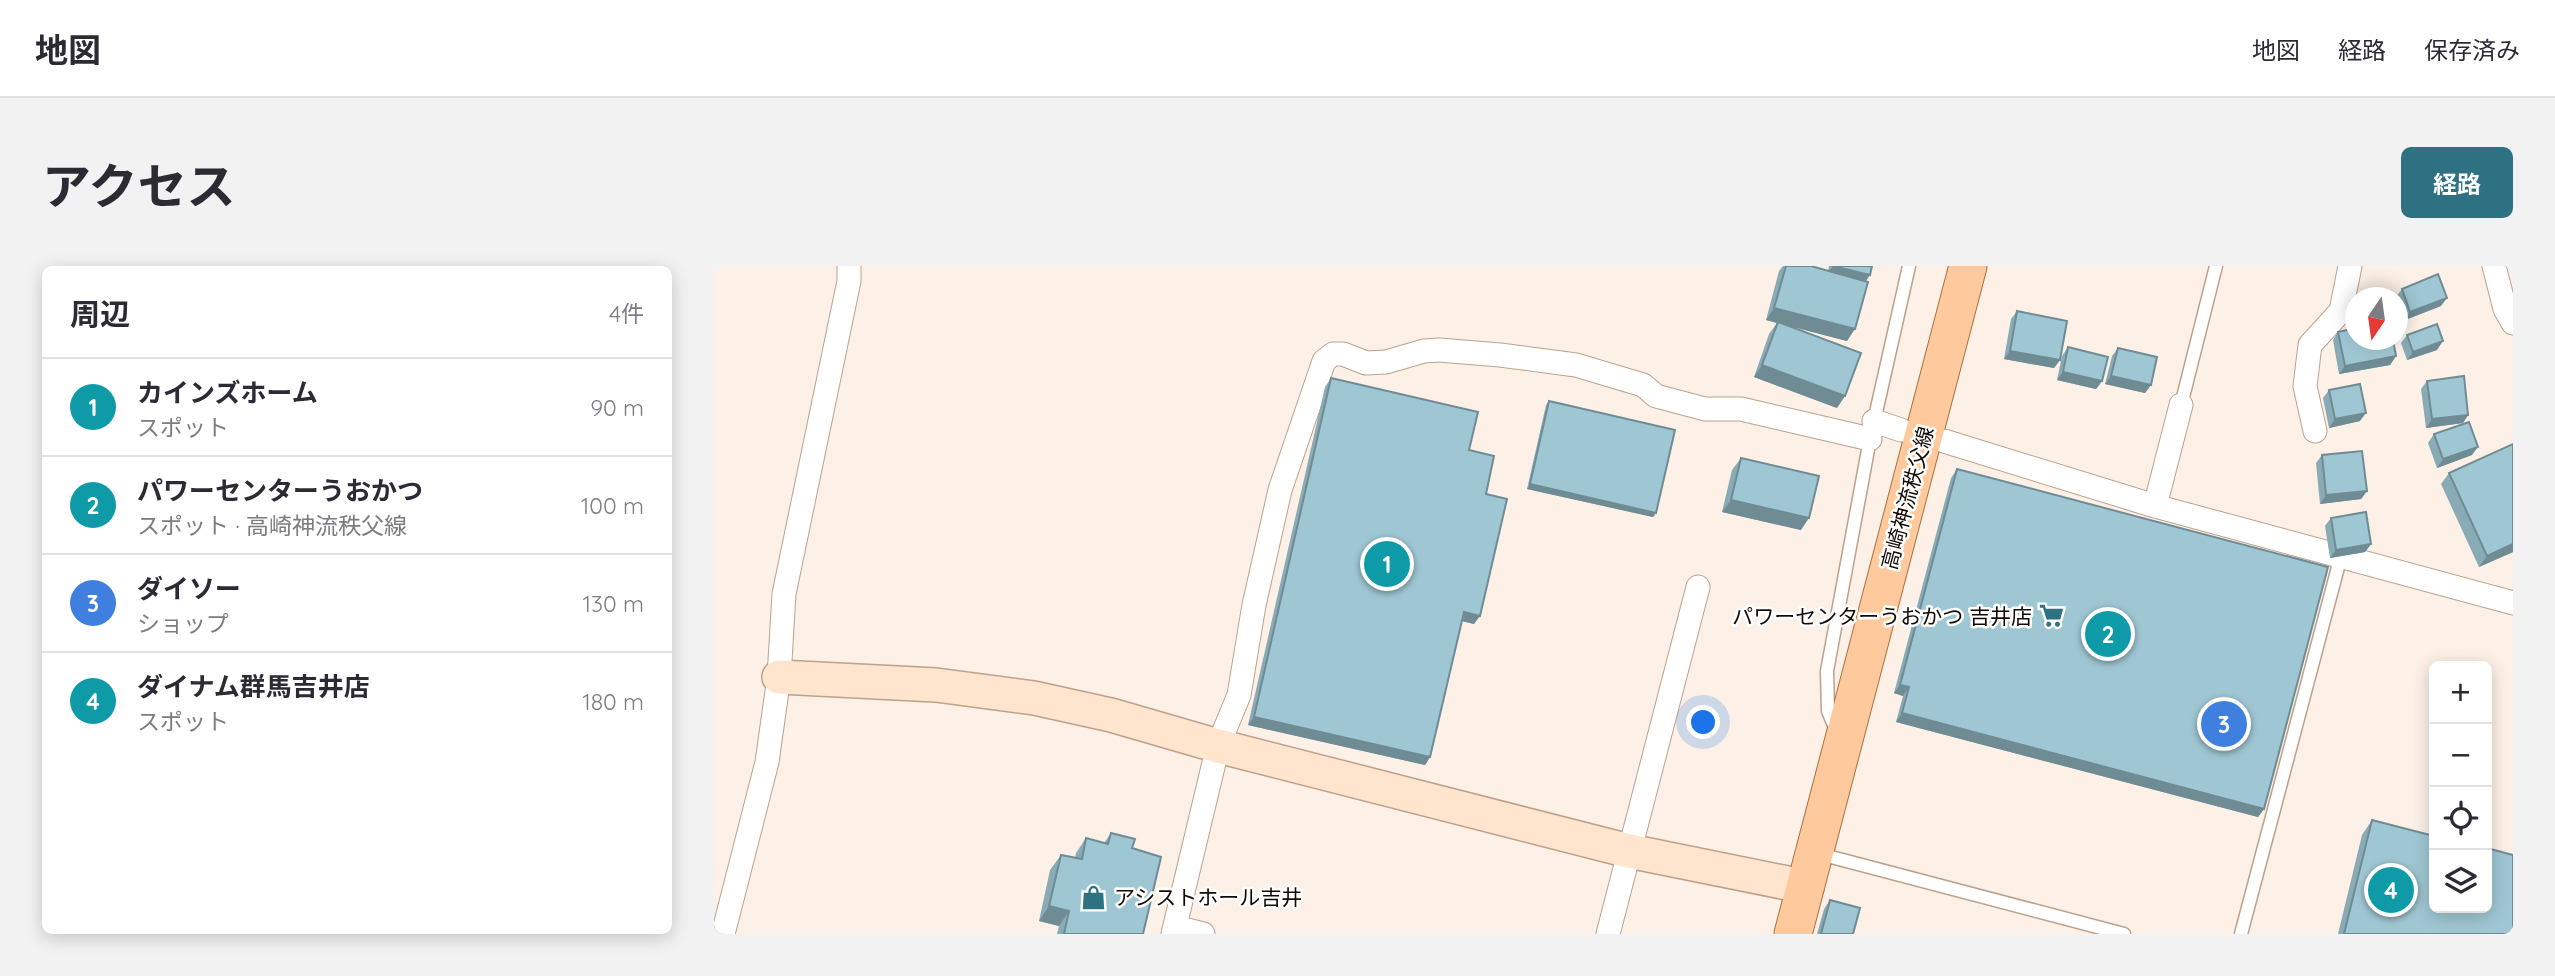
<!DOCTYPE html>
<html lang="ja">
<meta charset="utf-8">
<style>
body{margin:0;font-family:Quicksand,"Noto Sans JP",sans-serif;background:#f2f2f3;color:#2b2b33}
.controls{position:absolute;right:21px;bottom:21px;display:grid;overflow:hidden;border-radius:10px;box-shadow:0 4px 18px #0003}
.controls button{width:63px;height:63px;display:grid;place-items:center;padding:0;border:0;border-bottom:2px solid #e1e1e2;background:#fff;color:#2b2b33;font:35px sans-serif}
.compass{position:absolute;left:1631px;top:21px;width:63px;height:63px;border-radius:50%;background:#fff;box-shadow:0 4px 18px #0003;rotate:193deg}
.you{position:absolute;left:990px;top:457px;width:24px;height:24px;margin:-18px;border:5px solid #fff;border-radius:50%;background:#1a73e8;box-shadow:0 0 0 10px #1a73e833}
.badge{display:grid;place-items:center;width:46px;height:46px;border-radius:50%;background:#2e7182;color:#fff;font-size:23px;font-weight:700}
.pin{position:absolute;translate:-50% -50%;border:4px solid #fff;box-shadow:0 2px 7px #0006}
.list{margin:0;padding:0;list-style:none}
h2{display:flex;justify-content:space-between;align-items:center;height:91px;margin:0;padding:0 28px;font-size:30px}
h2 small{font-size:23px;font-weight:400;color:#7c7c81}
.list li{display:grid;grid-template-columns:46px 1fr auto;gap:21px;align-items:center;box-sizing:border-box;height:98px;padding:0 28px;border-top:2px solid #e1e1e2}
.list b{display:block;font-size:26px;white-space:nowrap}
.list p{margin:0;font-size:23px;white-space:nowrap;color:#7c7c81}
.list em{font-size:23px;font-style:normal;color:#7c7c81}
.icon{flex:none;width:38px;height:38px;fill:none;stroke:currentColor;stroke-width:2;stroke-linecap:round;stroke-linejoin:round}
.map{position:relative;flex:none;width:1799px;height:668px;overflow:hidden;border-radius:10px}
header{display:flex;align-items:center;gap:42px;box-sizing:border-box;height:98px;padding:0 35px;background:#fff;border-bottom:2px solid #e1e1e2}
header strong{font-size:33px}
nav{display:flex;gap:38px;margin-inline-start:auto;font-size:24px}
.intro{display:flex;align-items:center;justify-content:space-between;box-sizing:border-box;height:168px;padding:0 42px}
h1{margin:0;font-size:49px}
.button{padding:18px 32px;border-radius:10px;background:#2e7182;color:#fff;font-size:24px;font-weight:700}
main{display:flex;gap:42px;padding:0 42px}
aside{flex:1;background:#fff;border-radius:10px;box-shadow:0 4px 18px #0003}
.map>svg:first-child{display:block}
</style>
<header>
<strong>地図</strong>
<nav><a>地図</a><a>経路</a><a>保存済み</a></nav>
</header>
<div class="intro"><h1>アクセス</h1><a class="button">経路</a></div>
<main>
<aside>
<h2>周辺<small>4件</small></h2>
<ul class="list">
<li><span class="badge" style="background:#0f9aa8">1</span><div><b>カインズホーム</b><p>スポット</p></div><em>90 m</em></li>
<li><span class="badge" style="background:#0f9aa8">2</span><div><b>パワーセンターうおかつ</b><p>スポット · 高崎神流秩父線</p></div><em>100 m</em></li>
<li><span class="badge" style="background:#3f7fe0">3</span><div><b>ダイソー</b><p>ショップ</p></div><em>130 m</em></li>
<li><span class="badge" style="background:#0f9aa8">4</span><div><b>ダイナム群馬吉井店</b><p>スポット</p></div><em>180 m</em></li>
</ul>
</aside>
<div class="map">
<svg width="1799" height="668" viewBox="0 0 1799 668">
<rect width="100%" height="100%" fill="#fcf0e7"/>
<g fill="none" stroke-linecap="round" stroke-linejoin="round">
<defs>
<path id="lane" d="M1467,139L1502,0
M1122,464L1114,445L1113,405L1156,173L1195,0
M1102,587L1410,668
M1527,668L1627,290"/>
<path id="street" d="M1780,0L1791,43L1799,57
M1160,155L1187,164
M1601,165L1591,120L1596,79L1627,45L1636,0
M1230,175L1441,240L1799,337
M1441,240L1467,139
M461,661L489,668
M9,668L53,496L65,411L70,328L135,15V0
M459,668L504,480L525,429L540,339L566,224L610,95L619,88H629L652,97L672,96L710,85L725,84L786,89L862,99L929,119L942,130L991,143H1027L1156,173
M894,668L984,321"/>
<path id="secondary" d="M65,411L222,419L320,432L397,449L504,480L915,585L1093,621"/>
<path id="primary" d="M1079,668L1254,0"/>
</defs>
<use href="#lane" stroke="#bda18b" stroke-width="15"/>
<use href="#street" stroke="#bda18b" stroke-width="25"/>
<use href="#secondary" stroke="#bda18b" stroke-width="36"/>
<use href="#primary" stroke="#ab6f3c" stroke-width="39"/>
<use href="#lane" stroke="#fff" stroke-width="12"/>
<use href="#street" stroke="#fff" stroke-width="23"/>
<use href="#secondary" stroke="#ffe4ce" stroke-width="33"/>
<use href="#primary" stroke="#feca9d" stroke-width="37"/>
</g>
<path fill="#89abb5" d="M1069,0H1097L1114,5L1115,0H1158L1152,15L1133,75L1071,59L1123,142L1040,111L1055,68L1063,57L1052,54L1065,5Z
M1688,23L1727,40L1691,54L1684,36V32L1682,31Z
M1303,45L1346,94L1340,102L1290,93L1297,53Z
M1624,66L1682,90L1676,99L1625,108L1619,74Z
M1693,69L1723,84L1693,94L1687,77Z
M1354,81L1388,115L1382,123L1343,114L1348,90Z
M1404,82L1437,119L1431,127L1391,118L1398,90Z
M617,112L755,184L772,228L760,358L748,355L716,491L711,499L534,459L611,121Z
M1713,115L1754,149L1749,157L1712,162L1707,123Z
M1615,124L1646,155L1615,162L1609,132Z
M835,135L942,247L939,251L813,223L832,139Z
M1720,168L1758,189L1723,202L1714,177Z
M1608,189L1653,225L1647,233L1606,238L1602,197Z
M1027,192L1087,264L1008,246L1018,204Z
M1243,203L1550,543L1544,551L1182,456L1189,430L1180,427L1237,212Z
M1735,207L1799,286L1765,301L1727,218Z
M1617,252L1657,278L1651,286L1616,292L1611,260Z
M1658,554L1799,668H1624L1648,569Z
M397,567L418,582L429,668H343L345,660L325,655L336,604L347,589L361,592L362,587L372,572L390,577Z
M1116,634L1139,668H1103L1110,643Z"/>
<path fill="#6f8b94" d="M1119,0L1156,9L1150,18L1113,8Z
M1733,32L1727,40L1691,54L1696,46Z
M1060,42L1141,63L1133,75L1052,54Z
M1729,75L1723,84L1693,94L1699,86Z
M1296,85L1346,94L1340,102L1290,93Z
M1682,90L1676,99L1625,108L1631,100Z
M1048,99L1131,130L1123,142L1040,111Z
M1349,106L1388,115L1382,123L1343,114Z
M1397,110L1437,119L1431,127L1391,118Z
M1652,147L1646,155L1615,162L1621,153Z
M1754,149L1749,157L1712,162L1718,153Z
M1764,181L1758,189L1723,202L1729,193Z
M816,218L942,247L939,251L813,223Z
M1653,225L1647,233L1606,238L1612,229Z
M1017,234L1095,252L1087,264L1008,246Z
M1657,278L1651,286L1616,292L1622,284Z
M1799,278V286L1765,301L1773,290Z
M750,346L766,350L760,358L744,354Z
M1186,419L1195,421L1189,430L1180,427Z
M1188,447L1550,543L1544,551L1182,456Z
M540,451L716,491L711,499L534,459Z
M335,640L355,645L345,660L325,655Z"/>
<path fill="#9fc7d3" stroke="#6f8b94" stroke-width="2" d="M1072,0H1097L1154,16L1141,63L1060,42Z
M1119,0H1158L1156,9Z
M1724,8L1733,32L1696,46L1688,23Z
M1303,45L1353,55L1346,94L1296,85Z
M1064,56L1147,87L1131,130L1048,99Z
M1723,58L1729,75L1699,86L1693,69Z
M1642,62V74H1679L1682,90L1631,100L1624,66Z
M1354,81L1394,91L1388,115L1349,106Z
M1404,82L1443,91L1437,119L1397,110Z
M1750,110L1754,149L1718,153L1713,115Z
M617,112L764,146L755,184L780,190L772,228L793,233L766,350L750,346L716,491L540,451Z
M1646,118L1652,147L1621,153L1615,124Z
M835,135L961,164L942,247L816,218Z
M1755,156L1764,181L1729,193L1720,168Z
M1799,178V278L1773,290L1735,207Z
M1648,185L1653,225L1612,229L1608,189Z
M1027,192L1105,210L1095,252L1017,234Z
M1243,203L1614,301L1550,543L1188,447L1195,421L1186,419Z
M1652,246L1657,278L1622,284L1617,252Z
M1658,554L1720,570V642H1773V582L1799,589V668H1630Z
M397,567L421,573L418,582L447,591L429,668H350L355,645L335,640L347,589L368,593L372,572L394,578Z
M1116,634L1146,642L1139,668H1107Z"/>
<defs>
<symbol id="supermarket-bare" viewBox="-9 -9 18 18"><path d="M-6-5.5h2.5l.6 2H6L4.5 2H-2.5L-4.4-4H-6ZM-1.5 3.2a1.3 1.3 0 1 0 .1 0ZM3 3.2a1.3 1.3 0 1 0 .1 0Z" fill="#2e7182" stroke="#fff" stroke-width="2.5" paint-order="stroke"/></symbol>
<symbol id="shop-bare" viewBox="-9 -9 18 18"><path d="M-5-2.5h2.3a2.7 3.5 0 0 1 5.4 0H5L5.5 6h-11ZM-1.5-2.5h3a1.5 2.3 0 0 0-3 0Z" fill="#2e7182" stroke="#fff" stroke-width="2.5" paint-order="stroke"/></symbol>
</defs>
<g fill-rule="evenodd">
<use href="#supermarket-bare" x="1320" y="332" width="35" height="35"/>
<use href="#shop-bare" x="362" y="614" width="35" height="35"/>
</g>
<g text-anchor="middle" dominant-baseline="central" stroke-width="5" stroke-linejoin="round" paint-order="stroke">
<g font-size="21" fill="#120903" stroke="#fff">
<text transform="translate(1193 232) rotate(-75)">高崎神流秩父線</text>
</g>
<g font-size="21" fill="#120903" stroke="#fff" text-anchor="end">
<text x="1318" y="350">パワーセンターうおかつ 吉井店</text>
<text x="400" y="631" text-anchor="start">アシストホール吉井</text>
</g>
</g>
</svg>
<div class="controls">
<button>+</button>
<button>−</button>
<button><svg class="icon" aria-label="locate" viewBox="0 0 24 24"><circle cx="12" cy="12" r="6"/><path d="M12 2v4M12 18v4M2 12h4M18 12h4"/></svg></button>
<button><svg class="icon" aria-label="layers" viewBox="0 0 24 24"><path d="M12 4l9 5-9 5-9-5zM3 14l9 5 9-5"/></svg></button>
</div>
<svg class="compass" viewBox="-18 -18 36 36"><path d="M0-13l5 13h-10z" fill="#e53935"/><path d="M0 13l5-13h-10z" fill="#7c7c81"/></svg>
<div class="you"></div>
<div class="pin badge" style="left:673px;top:298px;background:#0f9aa8">1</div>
<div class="pin badge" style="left:1394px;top:368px;background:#0f9aa8">2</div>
<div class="pin badge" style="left:1510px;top:458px;background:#3f7fe0">3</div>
<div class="pin badge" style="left:1677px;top:624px;background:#0f9aa8">4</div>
</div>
</main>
